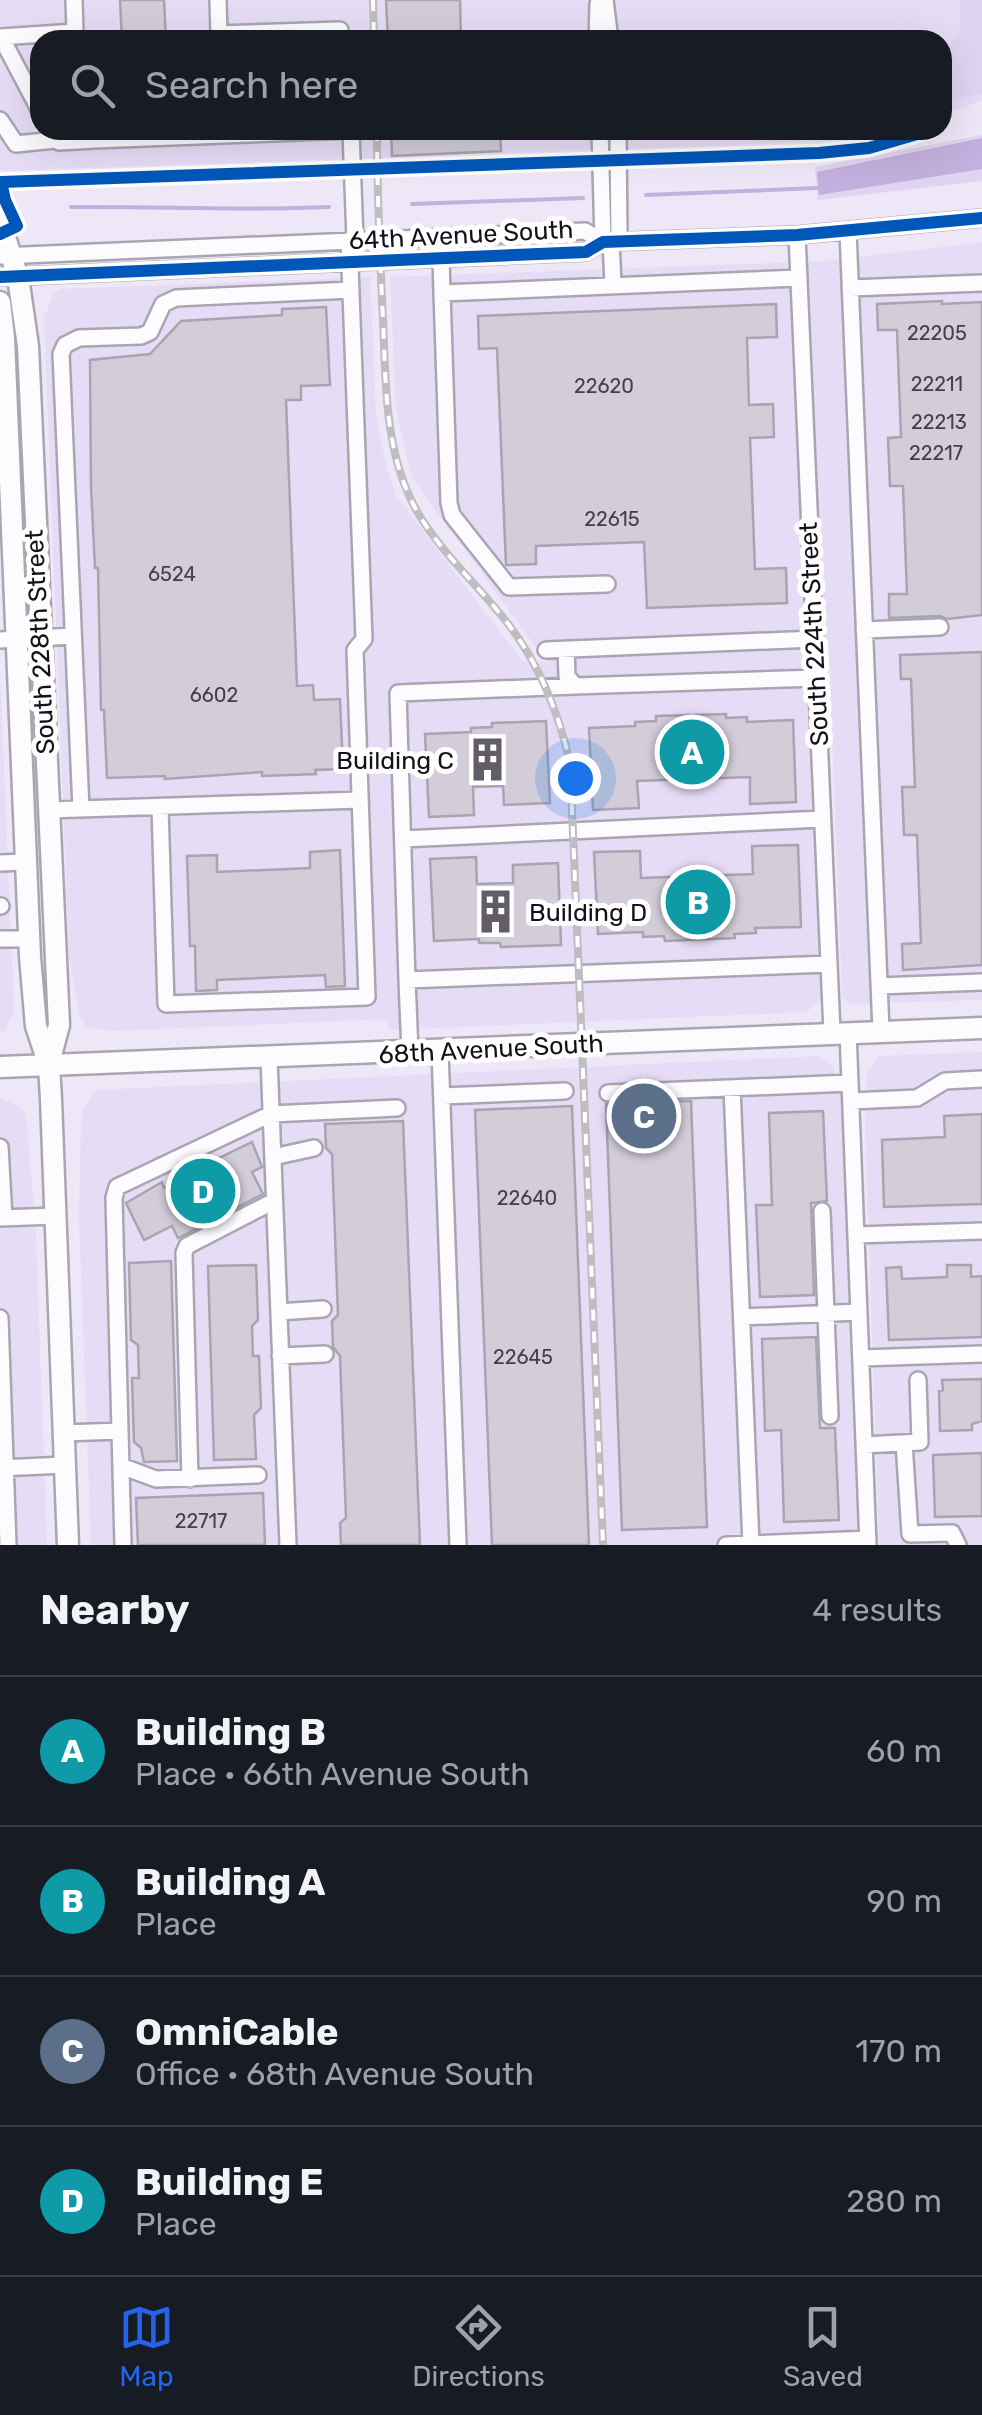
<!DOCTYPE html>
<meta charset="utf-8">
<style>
body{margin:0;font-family:Rubik,sans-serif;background:#242831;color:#f1f3f6}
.you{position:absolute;left:575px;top:778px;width:35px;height:35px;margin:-25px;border:8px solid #fff;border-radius:50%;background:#1a73e8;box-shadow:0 0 0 15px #1a73e833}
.badge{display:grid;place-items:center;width:65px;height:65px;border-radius:50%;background:#2563eb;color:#fff;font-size:32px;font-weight:700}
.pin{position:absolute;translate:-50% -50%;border:5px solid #fff;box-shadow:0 2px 10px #0006}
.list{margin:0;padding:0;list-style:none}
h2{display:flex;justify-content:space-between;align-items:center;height:130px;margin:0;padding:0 40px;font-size:42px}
h2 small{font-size:32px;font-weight:400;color:#9ea1a6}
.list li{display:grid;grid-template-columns:65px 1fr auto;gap:30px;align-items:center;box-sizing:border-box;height:150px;padding:0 40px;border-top:2px solid #363941}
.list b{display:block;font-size:38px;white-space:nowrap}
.list p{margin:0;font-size:32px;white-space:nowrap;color:#9ea1a6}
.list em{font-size:32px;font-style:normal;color:#9ea1a6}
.icon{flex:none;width:55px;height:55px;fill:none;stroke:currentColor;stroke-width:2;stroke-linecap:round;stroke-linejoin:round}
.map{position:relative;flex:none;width:982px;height:1545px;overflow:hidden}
.search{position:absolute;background:#171b24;box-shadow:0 10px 40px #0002;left:30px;right:30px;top:30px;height:110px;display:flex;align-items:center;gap:25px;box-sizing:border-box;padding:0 35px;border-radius:30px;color:#9ea1a6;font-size:38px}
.sheet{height:730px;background:#171b24}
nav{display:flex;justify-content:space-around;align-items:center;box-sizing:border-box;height:140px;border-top:2px solid #363941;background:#171b24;font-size:28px;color:#9ea1a6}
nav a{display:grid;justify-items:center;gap:5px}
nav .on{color:#2563eb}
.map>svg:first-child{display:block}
</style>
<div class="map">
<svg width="982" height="1545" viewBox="0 0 982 1545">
<rect width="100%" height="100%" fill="#ede7f7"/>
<path fill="#e7dcf6" d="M0,0H982V101L942,114V40H40V130H890L866,138L733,145L0,171Z
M982,242V1000L851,1004L842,996L829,651L809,650L822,983L821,999L807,1012L389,1030L388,1019L113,1031L87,1027L79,1015L69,956L44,317L54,293L62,289L370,277L376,413L386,466L396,495L523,662L546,661L412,478L396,410L390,277L827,261Z
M0,670L14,1011L5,1031H0Z
M982,1052V1545H879L865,1128L867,1074L879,1056Z
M819,1056L831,1064L846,1094L861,1545H91L79,1218L81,1122L83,1109L95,1090Z
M0,1097L16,1105L24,1112L27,1123L36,1235L47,1545H0Z"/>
<path fill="#e0d5f1" d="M960,0H982V93L953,100L942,97V58L959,33Z
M982,135V181L818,200L815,167Z"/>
<path fill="#c4b0de" d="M982,138V169L819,195L817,172Z"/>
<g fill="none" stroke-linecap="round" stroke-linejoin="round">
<path stroke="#c4b0de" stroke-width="4" d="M646,195L818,188
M412,204L583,198
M71,207C157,206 243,211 329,207"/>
</g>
<path fill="#d2cdd9" stroke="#a8a4b0" stroke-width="2.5" d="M120,0H164L166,40H122Z
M386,0H460L461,40H388Z
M391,130H500L501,151L392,156Z
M942,301V304L982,302V615L947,619L940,616L889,618V594H907L903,486H890L888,438L901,437L897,330H878L877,304Z
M776,304L777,337L747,338L749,405L773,404L774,437L750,438L755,569L786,568L787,603L647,608L644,542L536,546V564L506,565L497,348L479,349L478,316Z
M326,307L330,385L301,386V400H286L297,686L313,685L314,700L340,699L343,769L315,770L316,774L262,776V772L165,779V776L107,778L104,710H101L98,568H95L91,488L90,360L150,354L181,321L282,315V309Z
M982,652V965L903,970L902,944L921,943L917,835H904L902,787H915L911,679H901L900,655Z
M726,714V718L747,717V722L793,720L796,802L750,804V777L637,781L639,808L593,810L589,728L635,726V722L656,721V716Z
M546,721L550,803L504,805L503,786L473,787L474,815L429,817L425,734L471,732V728L492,727V723Z
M798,845L801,927L755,928L756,933L734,934L735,938L665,941L664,936L643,937V932L598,934L594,852L640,851L641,878L753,874L752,846Z
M340,850L345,986L326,987L325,975L217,980V990L196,991L195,946H190L187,856L217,855V872L310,868V852Z
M476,857L477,884L513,883V865L558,863L561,945L501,947L500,943H479V939L434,941L430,859Z
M691,1101L707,1527L622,1530L606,1104Z
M572,1106L589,1545H492L475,1110Z
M823,1111L827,1201L811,1203L814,1295L760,1297L756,1205H772L769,1113Z
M982,1114V1204L884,1207L882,1140L945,1137L944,1116Z
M403,1121L420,1545H341L340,1523L346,1518L340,1356L333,1347L332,1321L338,1315L332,1154L326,1148L325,1124Z
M252,1142L262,1167L252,1172L263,1194L178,1238L172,1226L144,1240L126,1203L162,1182L164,1188L179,1181L180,1177Z
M171,1261L177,1461L144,1462L141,1448L134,1442L132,1378H139L138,1345L131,1340L129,1263Z
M256,1265L258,1320L252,1326L253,1356H259L261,1408L254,1415L256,1459L214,1460L208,1266Z
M947,1265H971V1277L982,1276V1337L889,1340L886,1268L901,1267L902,1279L947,1277Z
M816,1337L820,1428H835L839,1520L784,1522L781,1430L765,1431L762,1339Z
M982,1379V1421L972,1424V1430L940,1431L939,1391L943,1390L942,1380Z
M982,1453V1516L935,1517L933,1455Z
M263,1493L265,1545H138L136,1498Z"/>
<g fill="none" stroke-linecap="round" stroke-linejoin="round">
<defs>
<path id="minor" d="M218,0L219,34L340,30
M605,0L610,40
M0,37L75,32L74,0
M1,37L40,111
M597,40L598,4
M0,120L16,144L55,140
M50,130L59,142L94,140
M90,130L94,140L351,130
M600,130L603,242
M618,130L619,241
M351,131L355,240
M848,231L881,1031
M797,235L832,1032
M611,241L613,284
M434,251L441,258L442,293L799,278
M0,256L585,231L603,242
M0,277L586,252L603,242L797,235L982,218
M850,288L982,283
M442,293L449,503L452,515L509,587L607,584
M864,630L940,627
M0,640L73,636
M566,649L567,676L575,686L816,678
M546,650L814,639
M160,807L166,1004L367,997L355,650L364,639L349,240
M81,809L61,354L65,345L79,338L141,336L150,332L163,304L176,298L351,290
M48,810L360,800
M403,839L822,819
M0,863L25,862
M0,906H1
M0,939H29
M407,980L398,693L575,686
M879,986L982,982
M848,1032L868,1545
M440,1051L458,1545
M410,1052L407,980L829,964
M269,1058L288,1545
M732,1088L751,1545
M608,1093L850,1083
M442,1096L565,1091
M851,1101L917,1098L945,1081L982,1079
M0,1147L4,1218
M273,1157L314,1148
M822,1211L830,1416
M0,1218L55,1216
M856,1235L982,1231
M279,1312L323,1309
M742,1317L859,1312
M0,1318L8,1545
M280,1356L325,1354
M861,1358L982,1354
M120,1431L114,1198L117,1187L271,1114L397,1108
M63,1433L120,1431L123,1545
M904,1443L910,1534L952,1533L958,1545
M864,1445L920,1442L918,1380
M121,1466L156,1479L258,1475
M0,1468L64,1465
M190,1479L184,1253L187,1246L274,1201
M726,1545L868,1539"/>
<path id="major" d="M0,222L18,277L28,346L59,1025L49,1063
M0,302L4,338L30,957L36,1026L49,1065L51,1099L68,1545
M0,1067L982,1028"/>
</defs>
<use href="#minor" stroke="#aaa6b1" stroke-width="20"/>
<use href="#major" stroke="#aaa6b1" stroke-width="25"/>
<use href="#minor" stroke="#fcfbfe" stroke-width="15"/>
<use href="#major" stroke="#fcfbfe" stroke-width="20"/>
<defs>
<path id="rail" d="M373,0L374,40
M377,130C377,194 380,257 383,320C386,385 384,454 418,513C442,554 480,587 509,625C540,666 559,714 570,763L603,1545"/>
</defs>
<use href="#rail" stroke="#bebdc1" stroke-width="8"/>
<use href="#rail" stroke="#fff" stroke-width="4" stroke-dasharray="11" stroke-linecap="butt"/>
<defs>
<path id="cycleway" d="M0,234L17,226L5,200L1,182L819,153L869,148L931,130
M0,277L586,252L603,242L797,235L982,218"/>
</defs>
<use href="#cycleway" stroke="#fff" stroke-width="19"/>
<use href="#cycleway" stroke="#0057b8" stroke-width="12"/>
</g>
<defs>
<symbol id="building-bare" viewBox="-9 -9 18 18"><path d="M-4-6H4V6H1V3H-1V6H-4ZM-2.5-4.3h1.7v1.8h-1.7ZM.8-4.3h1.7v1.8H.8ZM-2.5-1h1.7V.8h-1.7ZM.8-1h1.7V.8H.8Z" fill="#615c67" stroke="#fff" stroke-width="2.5" paint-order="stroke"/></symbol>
</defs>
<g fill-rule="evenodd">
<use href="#building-bare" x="456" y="728" width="63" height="63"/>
<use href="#building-bare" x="464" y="880" width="63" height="63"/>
</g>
<g text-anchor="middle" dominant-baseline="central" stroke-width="10" stroke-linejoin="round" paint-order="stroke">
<g font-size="20" fill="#44404a">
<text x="937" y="333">22205</text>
<text x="937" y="384">22211</text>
<text x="604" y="386">22620</text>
<text x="939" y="422">22213</text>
<text x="936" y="453">22217</text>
<text x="612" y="519">22615</text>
<text x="172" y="574">6524</text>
<text x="214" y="695">6602</text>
<text x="527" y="1198">22640</text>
<text x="523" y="1357">22645</text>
<text x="201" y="1521">22717</text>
</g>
<g font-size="25" fill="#15111a" stroke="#fff">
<text transform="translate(461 235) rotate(-3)">64th Avenue South</text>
<text transform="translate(814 634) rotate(-93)">South 224th Street</text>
<text transform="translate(40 642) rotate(-93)">South 228th Street</text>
<text transform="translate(491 1049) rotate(-3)">68th Avenue South</text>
</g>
<g font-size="25" fill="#15111a" stroke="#fff" text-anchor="end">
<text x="454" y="760">Building C</text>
<text x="529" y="912" text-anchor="start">Building D</text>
</g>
</g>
</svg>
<div class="you"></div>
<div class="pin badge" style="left:692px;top:752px;background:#0f9aa8">A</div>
<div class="pin badge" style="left:698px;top:902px;background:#0f9aa8">B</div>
<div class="pin badge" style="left:644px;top:1116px;background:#5c6f8a">C</div>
<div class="pin badge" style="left:203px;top:1191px;background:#0f9aa8">D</div>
<div class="search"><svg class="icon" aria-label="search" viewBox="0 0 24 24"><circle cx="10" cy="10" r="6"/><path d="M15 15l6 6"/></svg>Search here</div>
</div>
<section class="sheet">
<h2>Nearby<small>4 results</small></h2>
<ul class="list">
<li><span class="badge" style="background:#0f9aa8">A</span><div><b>Building B</b><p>Place · 66th Avenue South</p></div><em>60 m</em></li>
<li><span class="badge" style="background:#0f9aa8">B</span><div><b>Building A</b><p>Place</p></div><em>90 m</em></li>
<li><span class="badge" style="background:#5c6f8a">C</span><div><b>OmniCable</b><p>Office · 68th Avenue South</p></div><em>170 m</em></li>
<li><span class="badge" style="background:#0f9aa8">D</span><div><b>Building E</b><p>Place</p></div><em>280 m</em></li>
</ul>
</section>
<nav>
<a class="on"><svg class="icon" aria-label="map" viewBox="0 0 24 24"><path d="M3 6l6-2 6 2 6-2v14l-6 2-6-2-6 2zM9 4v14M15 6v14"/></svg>Map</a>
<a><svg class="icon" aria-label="directions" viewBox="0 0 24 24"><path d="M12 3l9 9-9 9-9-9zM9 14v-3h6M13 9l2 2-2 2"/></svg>Directions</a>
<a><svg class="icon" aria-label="saved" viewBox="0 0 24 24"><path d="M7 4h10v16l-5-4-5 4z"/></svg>Saved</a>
</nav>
